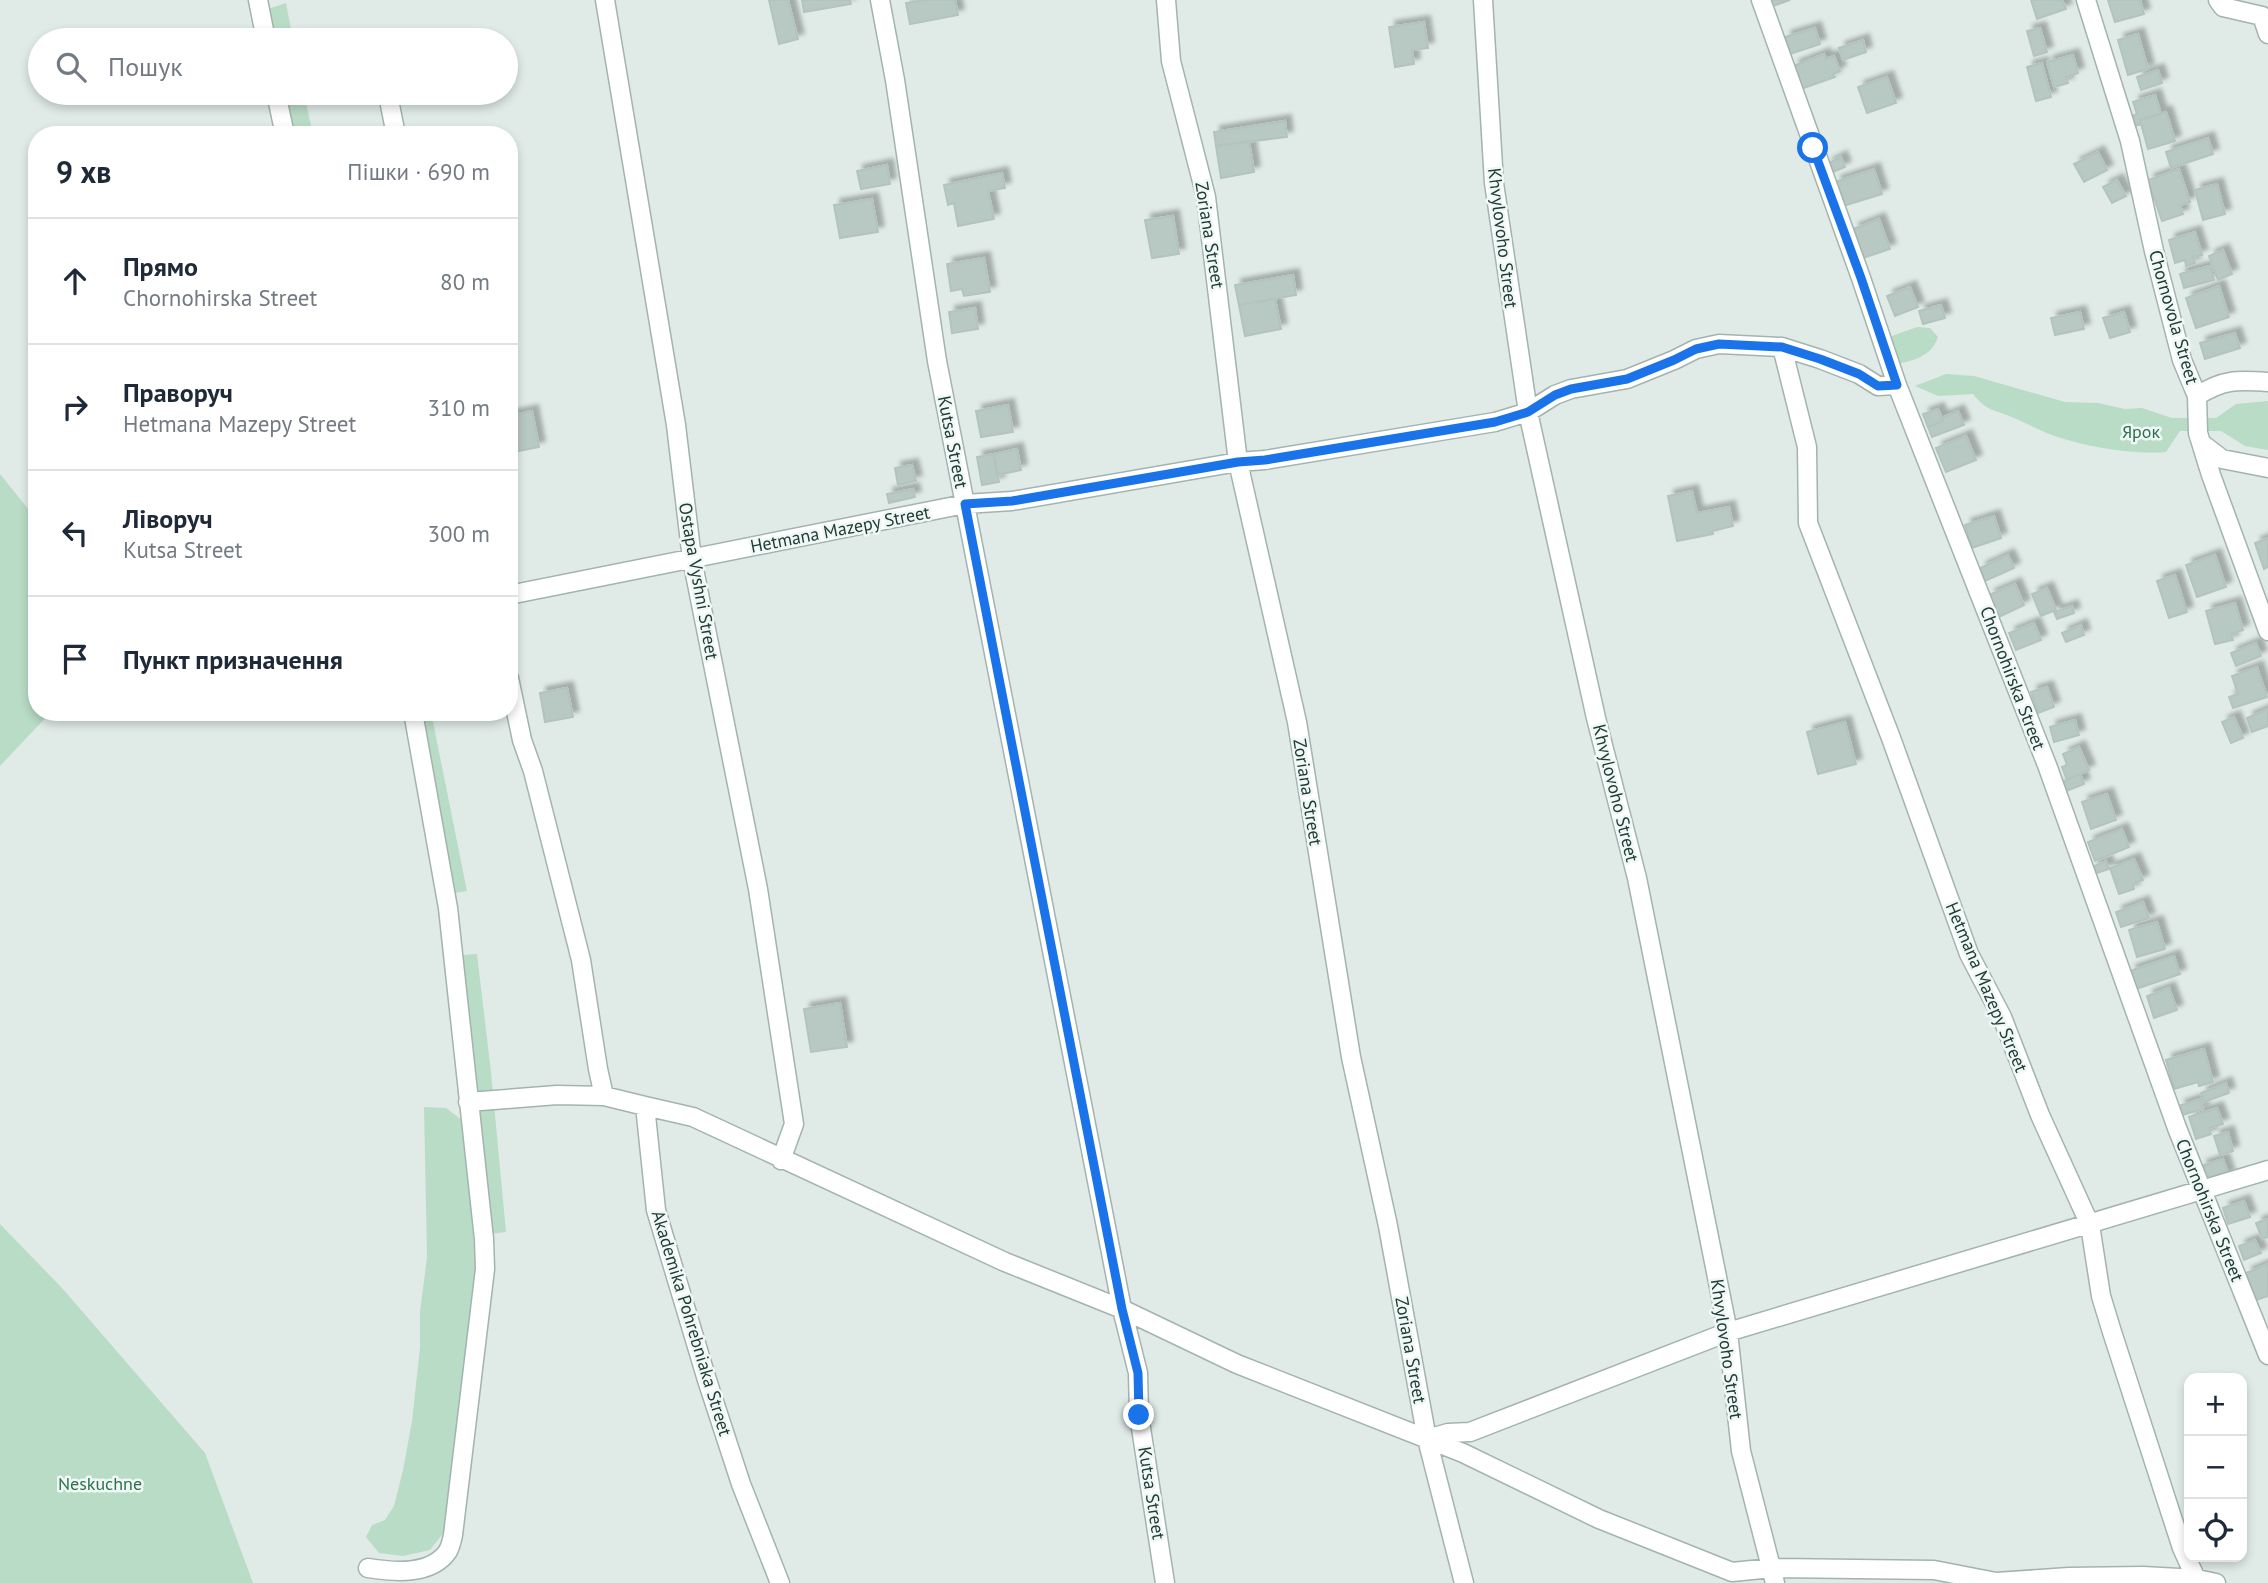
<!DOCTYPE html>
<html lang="uk">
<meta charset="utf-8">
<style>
body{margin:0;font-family:"PT Sans",sans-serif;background:#f2f2f3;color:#1f2937}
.controls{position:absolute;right:21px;bottom:21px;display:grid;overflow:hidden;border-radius:14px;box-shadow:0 4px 10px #0003}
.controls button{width:63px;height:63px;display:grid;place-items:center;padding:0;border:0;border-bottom:2px solid #e0e1e3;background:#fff;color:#1f2937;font:35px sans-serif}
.stop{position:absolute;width:21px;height:21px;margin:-16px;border:5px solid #1a73e8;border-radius:50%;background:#fff}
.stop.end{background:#1a73e8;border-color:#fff;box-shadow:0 2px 7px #0008}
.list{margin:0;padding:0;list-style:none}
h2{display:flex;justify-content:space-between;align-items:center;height:91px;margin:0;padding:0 28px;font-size:30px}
h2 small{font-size:23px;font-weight:400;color:#747a83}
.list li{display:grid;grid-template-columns:46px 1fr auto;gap:21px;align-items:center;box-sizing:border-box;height:126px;padding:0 28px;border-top:2px solid #e0e1e3}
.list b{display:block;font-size:26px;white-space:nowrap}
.list p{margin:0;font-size:23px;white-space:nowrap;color:#747a83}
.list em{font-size:23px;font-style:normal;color:#747a83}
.icon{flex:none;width:38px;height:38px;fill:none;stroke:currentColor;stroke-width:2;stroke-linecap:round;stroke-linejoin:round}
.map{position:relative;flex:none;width:2268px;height:1583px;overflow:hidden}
.search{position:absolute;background:#fff;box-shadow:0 4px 10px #0003;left:28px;top:28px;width:490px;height:77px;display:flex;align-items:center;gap:18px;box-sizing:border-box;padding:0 24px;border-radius:38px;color:#747a83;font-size:26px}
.panel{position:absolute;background:#fff;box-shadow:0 4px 10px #0003;left:28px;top:126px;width:490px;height:595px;border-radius:28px}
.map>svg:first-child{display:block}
</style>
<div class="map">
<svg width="2268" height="1583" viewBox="0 0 2268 1583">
<defs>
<filter id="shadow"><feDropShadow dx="6" dy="-6" stdDeviation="2" flood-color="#0004"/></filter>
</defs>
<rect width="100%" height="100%" fill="#e0ebe7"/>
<path fill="#b9dcc6" d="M286,3L293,40H275L268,9Z
M286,93H304L313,135H295Z
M1917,327L1930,328L1938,337C1931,358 1911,361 1892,365V336Z
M1946,374L1974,376L2065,402L2098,403L2125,409L2142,408L2172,418H2216L2236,404L2268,401V450L2245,446L2221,431H2180L2166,452C2132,455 2081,446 2049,434C2037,429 2026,423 2014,418C1994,409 1987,412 1973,394L1938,396L1915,386Z
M0,474L37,520V712H51L0,766Z
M418,712H431L467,891L455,893Z
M477,954L491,1072L506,1232L491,1234L463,955Z
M424,1107L446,1108L463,1121L476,1268L445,1531L430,1550L403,1556L379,1553L366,1537L372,1525L385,1520L394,1506L403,1470L412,1421L420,1348V1312L427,1257Z
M0,1224L62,1288L205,1453L253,1583H0Z"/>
<path fill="#b8c8c3" stroke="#b3c4bf" stroke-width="2" filter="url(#shadow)" d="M769,0H788L798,39L779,44Z
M802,0H850L851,4L804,12Z
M924,0H955L958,15L910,24L906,3Z
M1771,0H1790L1773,6Z
M2031,0H2062L2066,9L2037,19Z
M2108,0H2140L2144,14L2115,22Z
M1424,22L1428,48L1412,50L1414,64L1395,67L1389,27Z
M1815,28L1820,44L1790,54L1785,37Z
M2040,28L2047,52L2034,56L2027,31Z
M2138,34L2148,69L2128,75L2118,40Z
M1863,40L1866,52L1843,60L1839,48Z
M1824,54L1826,59L1834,56L1840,71L1833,74L1835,77L1801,89L1793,66Z
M2073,55L2078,73L2066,77L2068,83L2054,87L2047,62Z
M2042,63L2051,97L2036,101L2027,67Z
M2158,70L2162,83L2141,90L2137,77Z
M1887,77L1896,103L1867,113L1858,87Z
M2155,95L2161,114L2140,120L2141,124L2135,126L2132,116L2137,114L2133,102Z
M2166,112L2175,141L2148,149L2140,120Z
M1285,121L1287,137L1216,146L1214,132Z
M2208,138L2213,154L2171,168L2166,152Z
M1249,141L1254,172L1221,178L1216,146Z
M2098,152L2107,170L2084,182L2074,164Z
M1841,157L1845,167L1831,173L1827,164Z
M887,165L890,184L861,189L857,171Z
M1874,169L1882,194L1843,206L1835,182Z
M2179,169L2190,202L2180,205L2183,214L2162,221L2148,180Z
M1002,173L1005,188L988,191L994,219L958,226L954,203L948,205L944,185Z
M2117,180L2126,196L2112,203L2103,187Z
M2217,184L2225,214L2203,220L2195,190Z
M872,199L878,232L840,238L834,205Z
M1173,216L1179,254L1152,258L1145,220Z
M1879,219L1890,249L1863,258L1853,229Z
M2195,232L2202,255L2193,257L2195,263L2186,266L2185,260L2175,263L2169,240Z
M2223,250L2232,274L2218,280L2209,256Z
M984,258L990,292L964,296L962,289L951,291L947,264Z
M2210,266L2214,280L2184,288L2180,274Z
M1293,275L1296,295L1239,305L1235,285Z
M2219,286L2229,317L2196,328L2186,298Z
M1910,287L1918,307L1895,316L1887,296Z
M1275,299L1281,329L1245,336L1239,305Z
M1941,305L1945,318L1923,324L1919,311Z
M975,308L978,329L952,333L949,312Z
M2080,312L2084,329L2055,335L2051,318Z
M2124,312L2130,332L2110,338L2103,318Z
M2235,333L2240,348L2205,359L2200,343Z
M1008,405L1013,432L981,437L976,411Z
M1938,409L1943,421L1928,427L1923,414Z
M532,411L539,447L509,453V416Z
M1958,411L1964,425L1932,437L1928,427L1943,421L1941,418Z
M1966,436L1976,460L1946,472L1936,448Z
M1017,449L1021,470L997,475L994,454Z
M994,454L999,482L982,485L977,457Z
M912,465L916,481L898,485L895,468Z
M913,489L915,497L889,503L887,494Z
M1692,491L1697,513L1729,507L1733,526L1712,531L1713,534L1677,541L1668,496Z
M1994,516L2001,538L1972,548L1965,525Z
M2268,538V567L2264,569L2255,543Z
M2008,555L2014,568L1985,581L1980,568Z
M2215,555L2226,587L2197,597L2186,565Z
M2175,575L2187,612L2169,618L2157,581Z
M2015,584L2024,605L1999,617L1989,595Z
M2047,588L2056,610L2041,616L2032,594Z
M2235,603L2243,630L2231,634L2233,640L2215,644L2206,611Z
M2072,606L2074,613L2057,619L2054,612Z
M2034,623L2041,640L2016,650L2009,633Z
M2081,625L2084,635L2066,642L2062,633Z
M2256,643L2261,656L2236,666L2231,653Z
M2257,667L2267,697L2233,708L2229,697L2238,694L2232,676Z
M2047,687L2054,707L2038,713L2031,692Z
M567,688L573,717L545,722L540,693Z
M2268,709V726L2252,732L2247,718Z
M2234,717L2243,738L2231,743L2222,722Z
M2075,720L2079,735L2054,742L2050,727Z
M1845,722L1856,764L1818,774L1807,732Z
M2079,747L2089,770L2067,780L2062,767L2067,765L2063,754Z
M2080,774L2084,784L2064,792L2060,783Z
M2107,794L2116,820L2091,829L2082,802Z
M2122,829L2129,847L2095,861L2088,842Z
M2134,859L2143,880L2133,884L2134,889L2119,894L2110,868Z
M2106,861L2109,869L2094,874L2092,867Z
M2143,902L2149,918L2121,927L2116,912Z
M2157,922L2165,949L2137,957L2129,930Z
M2174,956L2180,974L2136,989L2130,971Z
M2169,988L2177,1010L2154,1018L2147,996Z
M840,1003L847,1047L811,1052L804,1009Z
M2204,1049L2213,1082L2199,1086L2198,1082L2174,1089L2166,1060Z
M2226,1083L2229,1093L2204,1102L2201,1093Z
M2200,1099L2203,1109L2182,1115L2179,1106Z
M2217,1108L2223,1124L2209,1128L2211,1134L2196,1139L2189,1117Z
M2228,1132L2233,1151L2220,1155L2214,1136Z
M2223,1159L2229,1176L2207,1183L2201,1166Z
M2244,1201L2250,1217L2228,1224L2223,1208Z
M2268,1219V1237L2262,1239L2256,1223Z
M2255,1240L2261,1253L2244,1260L2239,1246Z
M2268,1264V1296L2256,1300L2246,1273Z"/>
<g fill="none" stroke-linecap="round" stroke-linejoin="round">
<defs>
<path id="minor" d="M258,0L266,40
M605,0L676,425L692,559L758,889L794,1124L781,1160
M880,0L895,80L937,361L1122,1309L1138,1373L1139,1415L1165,1583
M1166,0L1171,61L1206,197L1238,462L1297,722L1351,1057L1388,1226L1427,1439L1464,1583
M1483,0L1494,183L1528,412L1596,718L1637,878L1728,1332L1741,1451L1775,1583
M1761,0L1861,278L1897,385L2047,765L2177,1128L2268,1355
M2086,0L2130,141L2154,251L2182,360L2197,396L2198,433L2211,475L2268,631
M2218,0L2223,7L2262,16L2268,34
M276,93L285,135
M390,105L396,135
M1782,347L1807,447L1808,523L1891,738L1969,954L2002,1017L2040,1115L2090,1225L2101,1296L2112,1332L2182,1548L2198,1583
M2197,396C2223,379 2238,380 2268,382
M2201,443L2222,459L2268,468
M509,595L965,504L1012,501L1238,462L1265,460L1495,422L1528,412L1555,395L1571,389L1627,379L1674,360L1696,349L1719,344L1782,347L1820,359L1859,374L1878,386L1897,385
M509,678L522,740L533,771L581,960L598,1069L604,1096L645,1106L656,1210L707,1380L741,1484L780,1583
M468,1102L557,1095L604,1096
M645,1106L693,1117L1005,1262L1122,1309L1237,1364L1463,1453L1599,1519L1732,1572L1772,1568L1934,1570L1996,1582L2069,1577L2143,1576L2197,1579L2216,1583
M1427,1439L1448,1433L1470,1432L1728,1332L2268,1170
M368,1568C393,1572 431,1576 448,1551C450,1547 452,1540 453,1535L485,1269L484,1239L448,908L413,712"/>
</defs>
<use href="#minor" stroke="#a3b3af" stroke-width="21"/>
<use href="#minor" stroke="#fff" stroke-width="18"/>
</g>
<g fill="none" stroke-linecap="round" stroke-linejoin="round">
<path stroke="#1a73e8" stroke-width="9" d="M1139,1415L1138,1373L1122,1309L965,504L1012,501L1238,462L1265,460L1495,422L1528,412L1555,395L1571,389L1627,379L1674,360L1696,349L1719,344L1782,347L1820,359L1859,374L1878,386L1897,385L1861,278L1813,148"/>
</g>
<g text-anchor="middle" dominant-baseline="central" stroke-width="5" stroke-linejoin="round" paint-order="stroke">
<g font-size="18" fill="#213b37" stroke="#f0f8f5">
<text transform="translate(1210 235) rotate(81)">Zoriana Street</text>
<text transform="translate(1503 238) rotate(83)">Khvylovoho Street</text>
<text transform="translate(2174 317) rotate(74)">Chornovola Street</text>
<text transform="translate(953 442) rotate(79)">Kutsa Street</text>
<text transform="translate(840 529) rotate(-11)">Hetmana Mazepy Street</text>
<text transform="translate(699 581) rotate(80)">Ostapa Vyshni Street</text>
<text transform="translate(2013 678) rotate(69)">Chornohirska Street</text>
<text transform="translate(1308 792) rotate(81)">Zoriana Street</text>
<text transform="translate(1616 793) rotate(76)">Khvylovoho Street</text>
<text transform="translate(1987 987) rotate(67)">Hetmana Mazepy Street</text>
<text transform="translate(2210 1210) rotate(68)">Chornohirska Street</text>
<text transform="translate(692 1323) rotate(73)">Akademika Pohrebniaka Street</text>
<text transform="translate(1727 1349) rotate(82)">Khvylovoho Street</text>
<text transform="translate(1411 1350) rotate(80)">Zoriana Street</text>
<text transform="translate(1152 1493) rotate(81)">Kutsa Street</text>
</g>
<g font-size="18" fill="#2c714e" stroke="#f0f8f5">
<text x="2141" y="431">Ярок</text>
<text x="100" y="1483">Neskuchne</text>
</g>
</g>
</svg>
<div class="controls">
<button>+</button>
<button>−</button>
<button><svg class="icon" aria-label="locate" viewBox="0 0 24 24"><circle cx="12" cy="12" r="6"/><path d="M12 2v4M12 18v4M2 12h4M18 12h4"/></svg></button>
</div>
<div class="stop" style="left:1813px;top:148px"></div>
<div class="stop end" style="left:1139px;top:1415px"></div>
<div class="search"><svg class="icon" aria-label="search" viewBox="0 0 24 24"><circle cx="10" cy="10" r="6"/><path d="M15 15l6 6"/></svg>Пошук</div>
<section class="panel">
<h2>9 хв<small>Пішки · 690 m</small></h2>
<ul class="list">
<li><svg class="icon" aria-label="ahead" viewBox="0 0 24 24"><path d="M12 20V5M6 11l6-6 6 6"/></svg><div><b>Прямо</b><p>Chornohirska Street</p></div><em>80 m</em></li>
<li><svg class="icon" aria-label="right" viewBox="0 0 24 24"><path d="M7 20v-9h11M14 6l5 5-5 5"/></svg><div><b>Праворуч</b><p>Hetmana Mazepy Street</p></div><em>310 m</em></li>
<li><svg class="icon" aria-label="left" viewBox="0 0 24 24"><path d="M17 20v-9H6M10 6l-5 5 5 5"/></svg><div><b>Ліворуч</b><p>Kutsa Street</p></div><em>300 m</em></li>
<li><svg class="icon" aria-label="arrive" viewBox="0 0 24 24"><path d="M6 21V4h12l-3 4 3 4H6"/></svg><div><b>Пункт призначення</b></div></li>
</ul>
</section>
</div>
